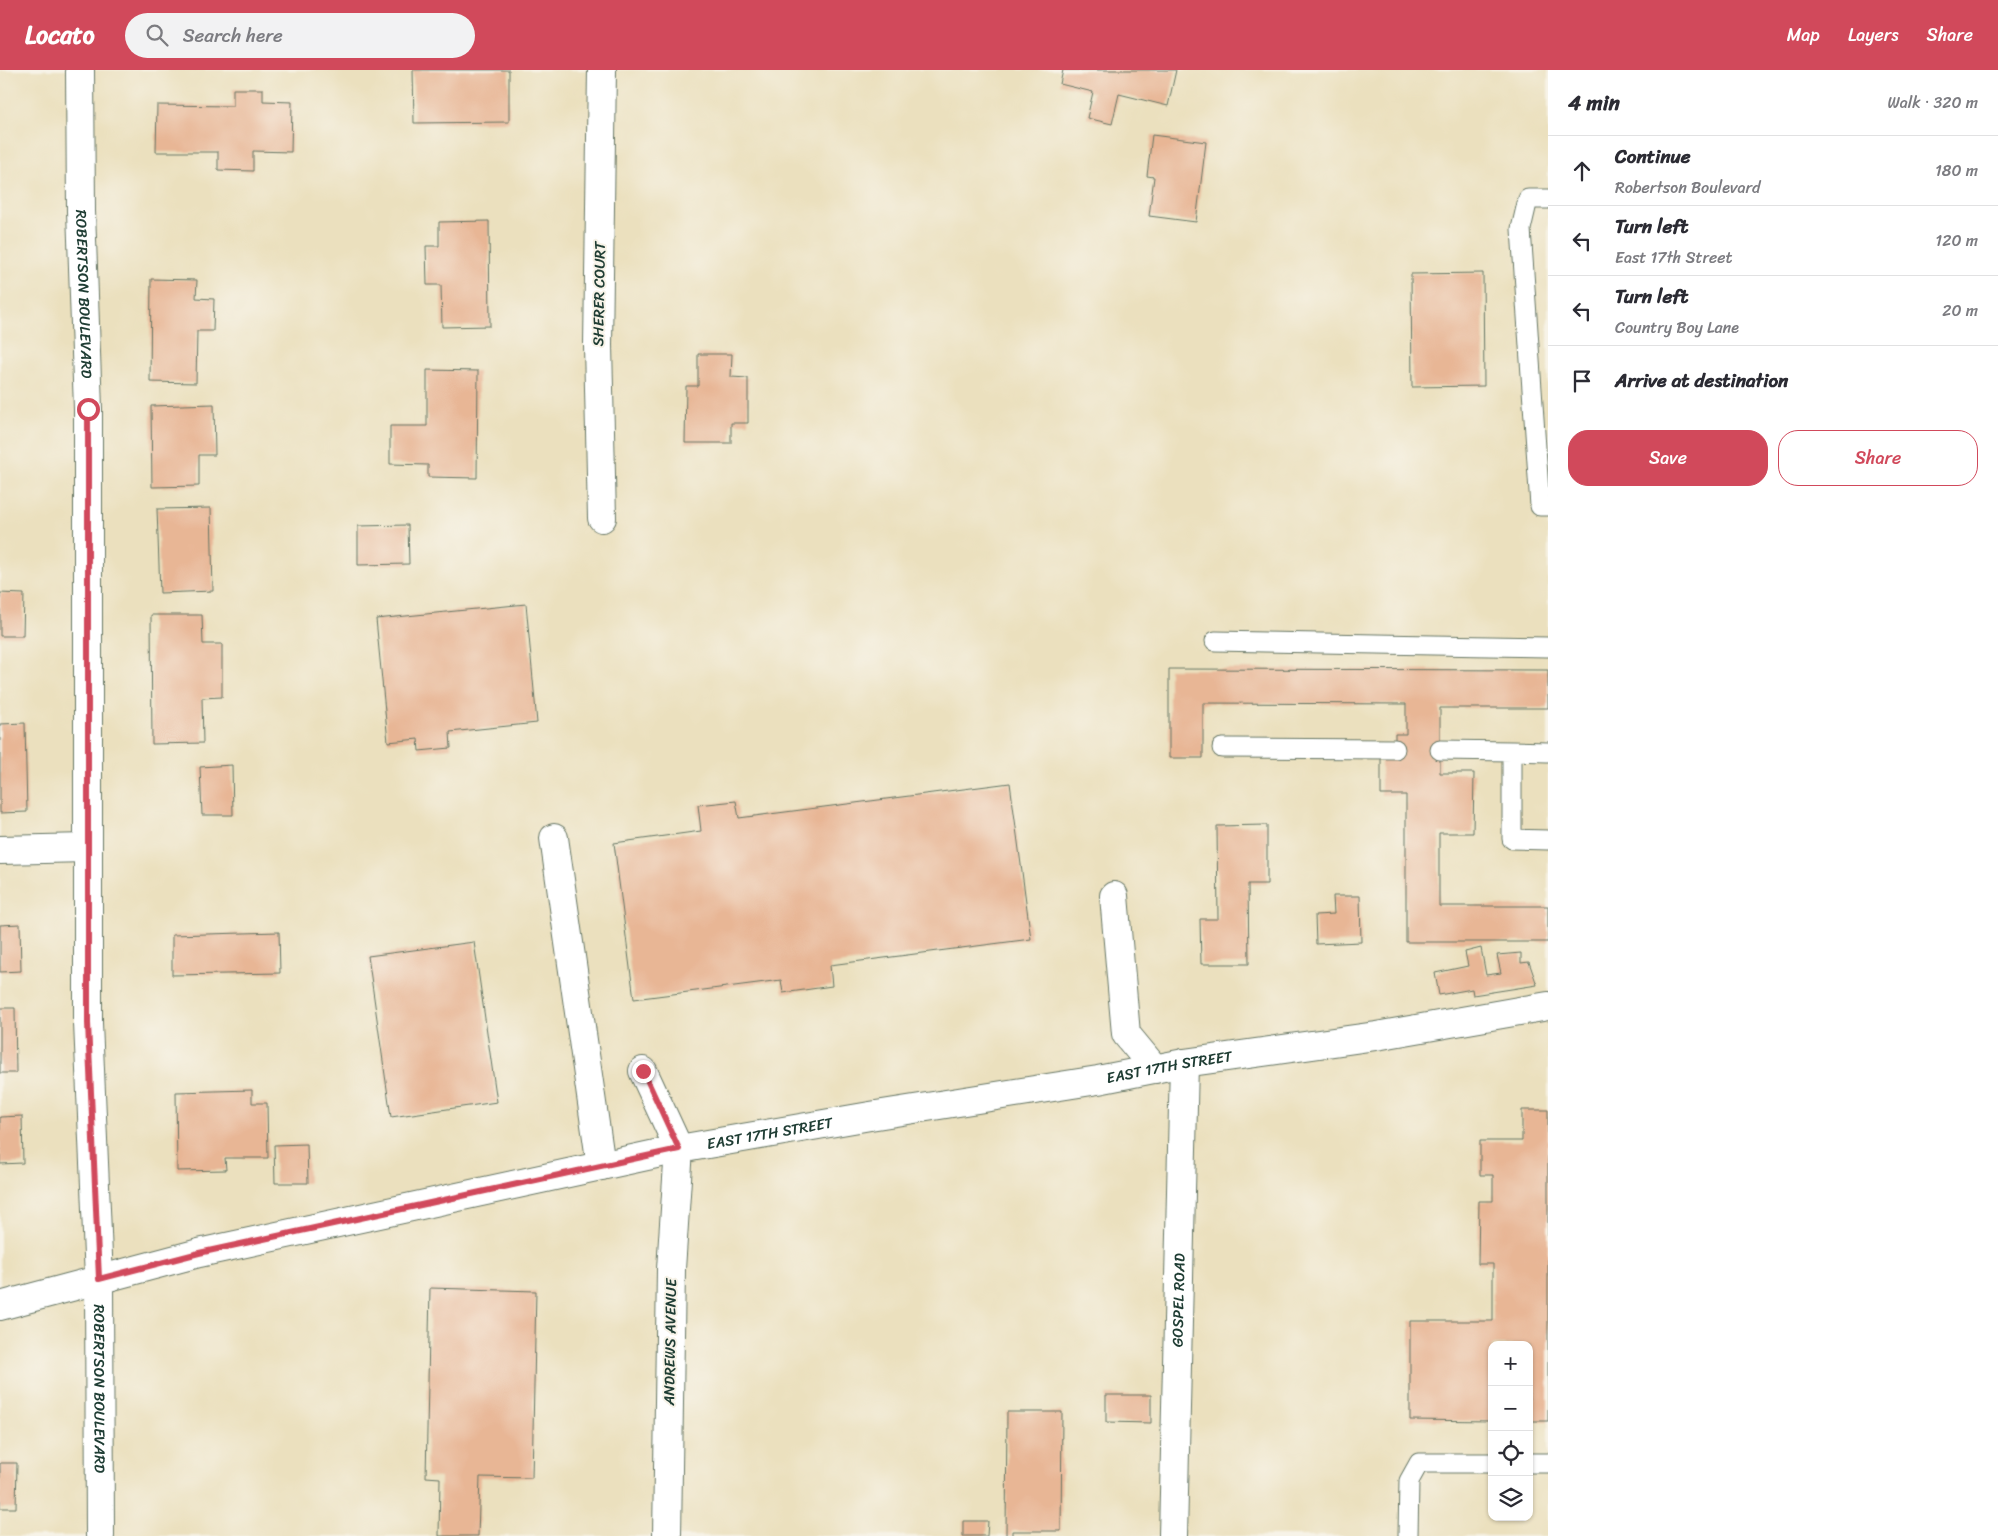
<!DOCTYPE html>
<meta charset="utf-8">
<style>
body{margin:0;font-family:Sriracha,sans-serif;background:#f2f2f3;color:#2b2b33}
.controls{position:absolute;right:15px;bottom:15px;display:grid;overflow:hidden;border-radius:10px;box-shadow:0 1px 4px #0004}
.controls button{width:45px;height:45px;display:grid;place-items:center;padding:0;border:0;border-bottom:1px solid #e1e1e2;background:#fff;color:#2b2b33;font:25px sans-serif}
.stop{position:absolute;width:15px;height:15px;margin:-11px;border:4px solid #d1495b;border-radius:50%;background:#fff}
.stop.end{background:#d1495b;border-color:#fff;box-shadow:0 1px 5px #0008}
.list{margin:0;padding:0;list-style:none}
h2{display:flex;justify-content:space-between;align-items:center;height:65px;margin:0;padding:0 20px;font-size:21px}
h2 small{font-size:16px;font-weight:400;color:#7c7c81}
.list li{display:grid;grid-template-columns:32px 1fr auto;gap:15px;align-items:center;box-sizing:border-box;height:70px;padding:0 20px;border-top:1px solid #e1e1e2}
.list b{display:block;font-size:19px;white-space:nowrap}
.list p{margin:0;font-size:16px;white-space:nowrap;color:#7c7c81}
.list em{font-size:16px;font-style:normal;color:#7c7c81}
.actions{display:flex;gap:10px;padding:15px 20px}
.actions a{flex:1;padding:11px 0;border:1px solid #d1495b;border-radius:20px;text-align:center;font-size:18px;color:#d1495b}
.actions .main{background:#d1495b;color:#fff}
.icon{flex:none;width:28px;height:28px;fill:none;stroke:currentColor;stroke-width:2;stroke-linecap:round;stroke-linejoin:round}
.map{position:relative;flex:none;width:1548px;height:1466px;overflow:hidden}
header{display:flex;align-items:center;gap:30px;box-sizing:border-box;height:70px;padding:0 25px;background:#d1495b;color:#fff}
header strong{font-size:24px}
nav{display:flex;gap:28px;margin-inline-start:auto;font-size:18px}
.search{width:350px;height:45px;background:#f2f2f3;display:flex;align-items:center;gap:12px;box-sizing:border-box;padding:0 18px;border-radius:28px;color:#7c7c81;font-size:19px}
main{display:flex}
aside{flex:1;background:#fff}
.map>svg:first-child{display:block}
</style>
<header>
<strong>Locato</strong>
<div class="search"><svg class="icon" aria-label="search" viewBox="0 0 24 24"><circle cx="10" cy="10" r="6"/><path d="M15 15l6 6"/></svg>Search here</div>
<nav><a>Map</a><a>Layers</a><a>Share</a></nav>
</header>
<main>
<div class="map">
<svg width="1548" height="1466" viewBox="0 0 1548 1466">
<rect width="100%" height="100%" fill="#f7f3e8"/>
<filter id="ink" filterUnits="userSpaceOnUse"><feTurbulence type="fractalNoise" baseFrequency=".02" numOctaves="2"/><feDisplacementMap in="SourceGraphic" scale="10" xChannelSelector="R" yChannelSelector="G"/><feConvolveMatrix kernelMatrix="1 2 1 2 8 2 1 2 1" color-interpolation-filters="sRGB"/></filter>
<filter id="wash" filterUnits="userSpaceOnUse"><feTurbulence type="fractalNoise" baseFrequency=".0096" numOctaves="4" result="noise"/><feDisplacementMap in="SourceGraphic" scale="20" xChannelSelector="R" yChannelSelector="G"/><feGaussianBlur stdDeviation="1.12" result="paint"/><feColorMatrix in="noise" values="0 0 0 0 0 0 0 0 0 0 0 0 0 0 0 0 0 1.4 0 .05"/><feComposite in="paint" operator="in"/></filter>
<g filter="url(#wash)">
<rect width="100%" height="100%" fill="#ebe0be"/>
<g id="blocks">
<path fill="#e8b695" d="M413,0H509V52L414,53Z
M1063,0H1176L1168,36L1119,24L1112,54L1087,48L1093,22L1060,14Z
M233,19H263V31L292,32L291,82L253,81V101L218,100V82H156L157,35L233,36Z
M1152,65L1206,72L1196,152L1149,146L1154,107L1147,106Z
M489,151L490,256L442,257L441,215H427L426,176H439V152Z
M1483,203L1484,316L1412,317L1411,204Z
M151,209L197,210L196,228L214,229L213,261H197L196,313L150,312Z
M698,284H732L731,307L748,308V353H731V373H685L686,316H698Z
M427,300L478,301L477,408L428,407V395L390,394V356H427Z
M214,334L215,385H199V416L152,417L151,336Z
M211,438L213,521L160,523L157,439Z
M408,455L409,494L358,495V456Z
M0,523L24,524L23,566H0Z
M526,534L537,653L450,662L451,678L419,681L418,669L388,672L376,549Z
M151,545H202L203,574H222V627L202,628L203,673L152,674Z
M1169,599L1548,600V638H1440V703H1474L1473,763H1439V836H1548V872H1406V725H1381V687H1395V664H1406V634L1203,633V688H1169Z
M25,653L27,742L0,743V654Z
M232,695L233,745H202L200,697Z
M1010,713L1031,869L830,895L832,916L783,923L781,910L634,929L614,773L701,761L698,735L736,731L739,748Z
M1267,755V814H1248L1249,894H1201L1200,849H1218L1217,756Z
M1333,826H1360L1361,872L1316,874L1315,845L1334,844Z
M20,854L21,901L0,902V855Z
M279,862L280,903L172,905V865Z
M474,872L497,1032L391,1047L368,886Z
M1481,878L1486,905L1501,903L1497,885L1521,883V893L1529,892L1537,915L1473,925L1472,919L1439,925L1435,903L1468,896L1465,882Z
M0,938H15L16,1003H0Z
M252,1020V1033H267L268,1088H225L226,1100L177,1101L176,1022Z
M1522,1040H1548V1351H1529V1275H1492V1351L1410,1350V1251H1493V1194H1478L1479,1131H1493V1105H1480V1071H1522Z
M22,1046L23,1093L0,1094V1047Z
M307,1074L308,1113H275L274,1075Z
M430,1218L536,1221L532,1408L480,1407L478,1466H439L440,1408L426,1407Z
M1106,1325H1151V1353L1106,1352Z
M1007,1342H1062L1061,1461H1012V1466H1006Z
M0,1393H17L16,1438H0Z
M963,1451H988L987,1466H963Z"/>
</g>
</g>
<g filter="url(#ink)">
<use href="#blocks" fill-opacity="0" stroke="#667664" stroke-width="1"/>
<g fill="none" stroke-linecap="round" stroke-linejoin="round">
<defs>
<path id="lane" d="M1548,129H1528L1521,159L1540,436H1548
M1215,571L1548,577
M1222,678L1395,679
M1440,680L1512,681
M1548,682L1512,681V769L1548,770
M1529,1393H1548
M1408,1466L1409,1411L1419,1393H1492"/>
<g id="street">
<path id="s1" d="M80,0L81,141L88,339V953L99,1209L100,1466"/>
<path d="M602,0L598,275L602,448"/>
<path d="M554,768L601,1096"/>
<path d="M0,780L87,778"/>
<path d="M1114,826L1126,964L1155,999"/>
<path d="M643,1001L679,1079L671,1199L667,1466"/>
<path id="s2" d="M0,1236L199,1183L679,1079L870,1046L1098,1010L1184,993L1376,966L1548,936"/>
<path id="s3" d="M1173,1466L1184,993"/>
</g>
</defs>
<use href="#lane" stroke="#667664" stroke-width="21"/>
<use href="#street" stroke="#667664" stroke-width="30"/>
<use href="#lane" stroke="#fff" stroke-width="19"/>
<use href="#street" stroke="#fff" stroke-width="28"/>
</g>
</g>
<g fill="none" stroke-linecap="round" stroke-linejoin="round" filter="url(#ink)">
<path stroke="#d1495b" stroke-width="6" d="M88,339V953L99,1209L199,1183L679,1079L643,1001"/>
</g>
<g text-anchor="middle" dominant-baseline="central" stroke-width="4" stroke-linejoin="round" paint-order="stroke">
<g font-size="15" fill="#1f3d34" stroke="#f7f3e8">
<text stroke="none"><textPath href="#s1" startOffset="224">ROBERTSON BOULEVARD</textPath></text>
<text transform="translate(599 224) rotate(-89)">SHERER COURT</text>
<text stroke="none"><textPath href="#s2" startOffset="1194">EAST 17TH STREET</textPath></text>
<text stroke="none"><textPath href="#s2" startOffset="789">EAST 17TH STREET</textPath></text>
<text stroke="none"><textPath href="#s3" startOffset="236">GOSPEL ROAD</textPath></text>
<text transform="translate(670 1272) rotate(-89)">ANDREWS AVENUE</text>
<text stroke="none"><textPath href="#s1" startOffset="1319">ROBERTSON BOULEVARD</textPath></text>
</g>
</g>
</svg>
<div class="controls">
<button>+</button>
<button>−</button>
<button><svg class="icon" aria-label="locate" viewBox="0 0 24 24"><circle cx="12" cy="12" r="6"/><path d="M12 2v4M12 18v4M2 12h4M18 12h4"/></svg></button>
<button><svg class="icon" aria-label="layers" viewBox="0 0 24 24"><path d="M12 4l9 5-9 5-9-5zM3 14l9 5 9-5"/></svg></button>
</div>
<div class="stop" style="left:88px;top:339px"></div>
<div class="stop end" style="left:643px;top:1001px"></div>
</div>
<aside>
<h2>4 min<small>Walk · 320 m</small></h2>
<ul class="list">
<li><svg class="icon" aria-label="ahead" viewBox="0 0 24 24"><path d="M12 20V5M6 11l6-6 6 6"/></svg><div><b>Continue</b><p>Robertson Boulevard</p></div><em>180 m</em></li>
<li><svg class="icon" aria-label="left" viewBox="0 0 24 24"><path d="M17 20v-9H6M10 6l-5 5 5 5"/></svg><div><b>Turn left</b><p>East 17th Street</p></div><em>120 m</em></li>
<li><svg class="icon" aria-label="left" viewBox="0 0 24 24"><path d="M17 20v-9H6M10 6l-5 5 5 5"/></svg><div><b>Turn left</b><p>Country Boy Lane</p></div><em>20 m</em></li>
<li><svg class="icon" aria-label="arrive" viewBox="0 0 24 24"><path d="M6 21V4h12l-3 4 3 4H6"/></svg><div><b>Arrive at destination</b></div></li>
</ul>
<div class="actions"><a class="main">Save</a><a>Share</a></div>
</aside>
</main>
